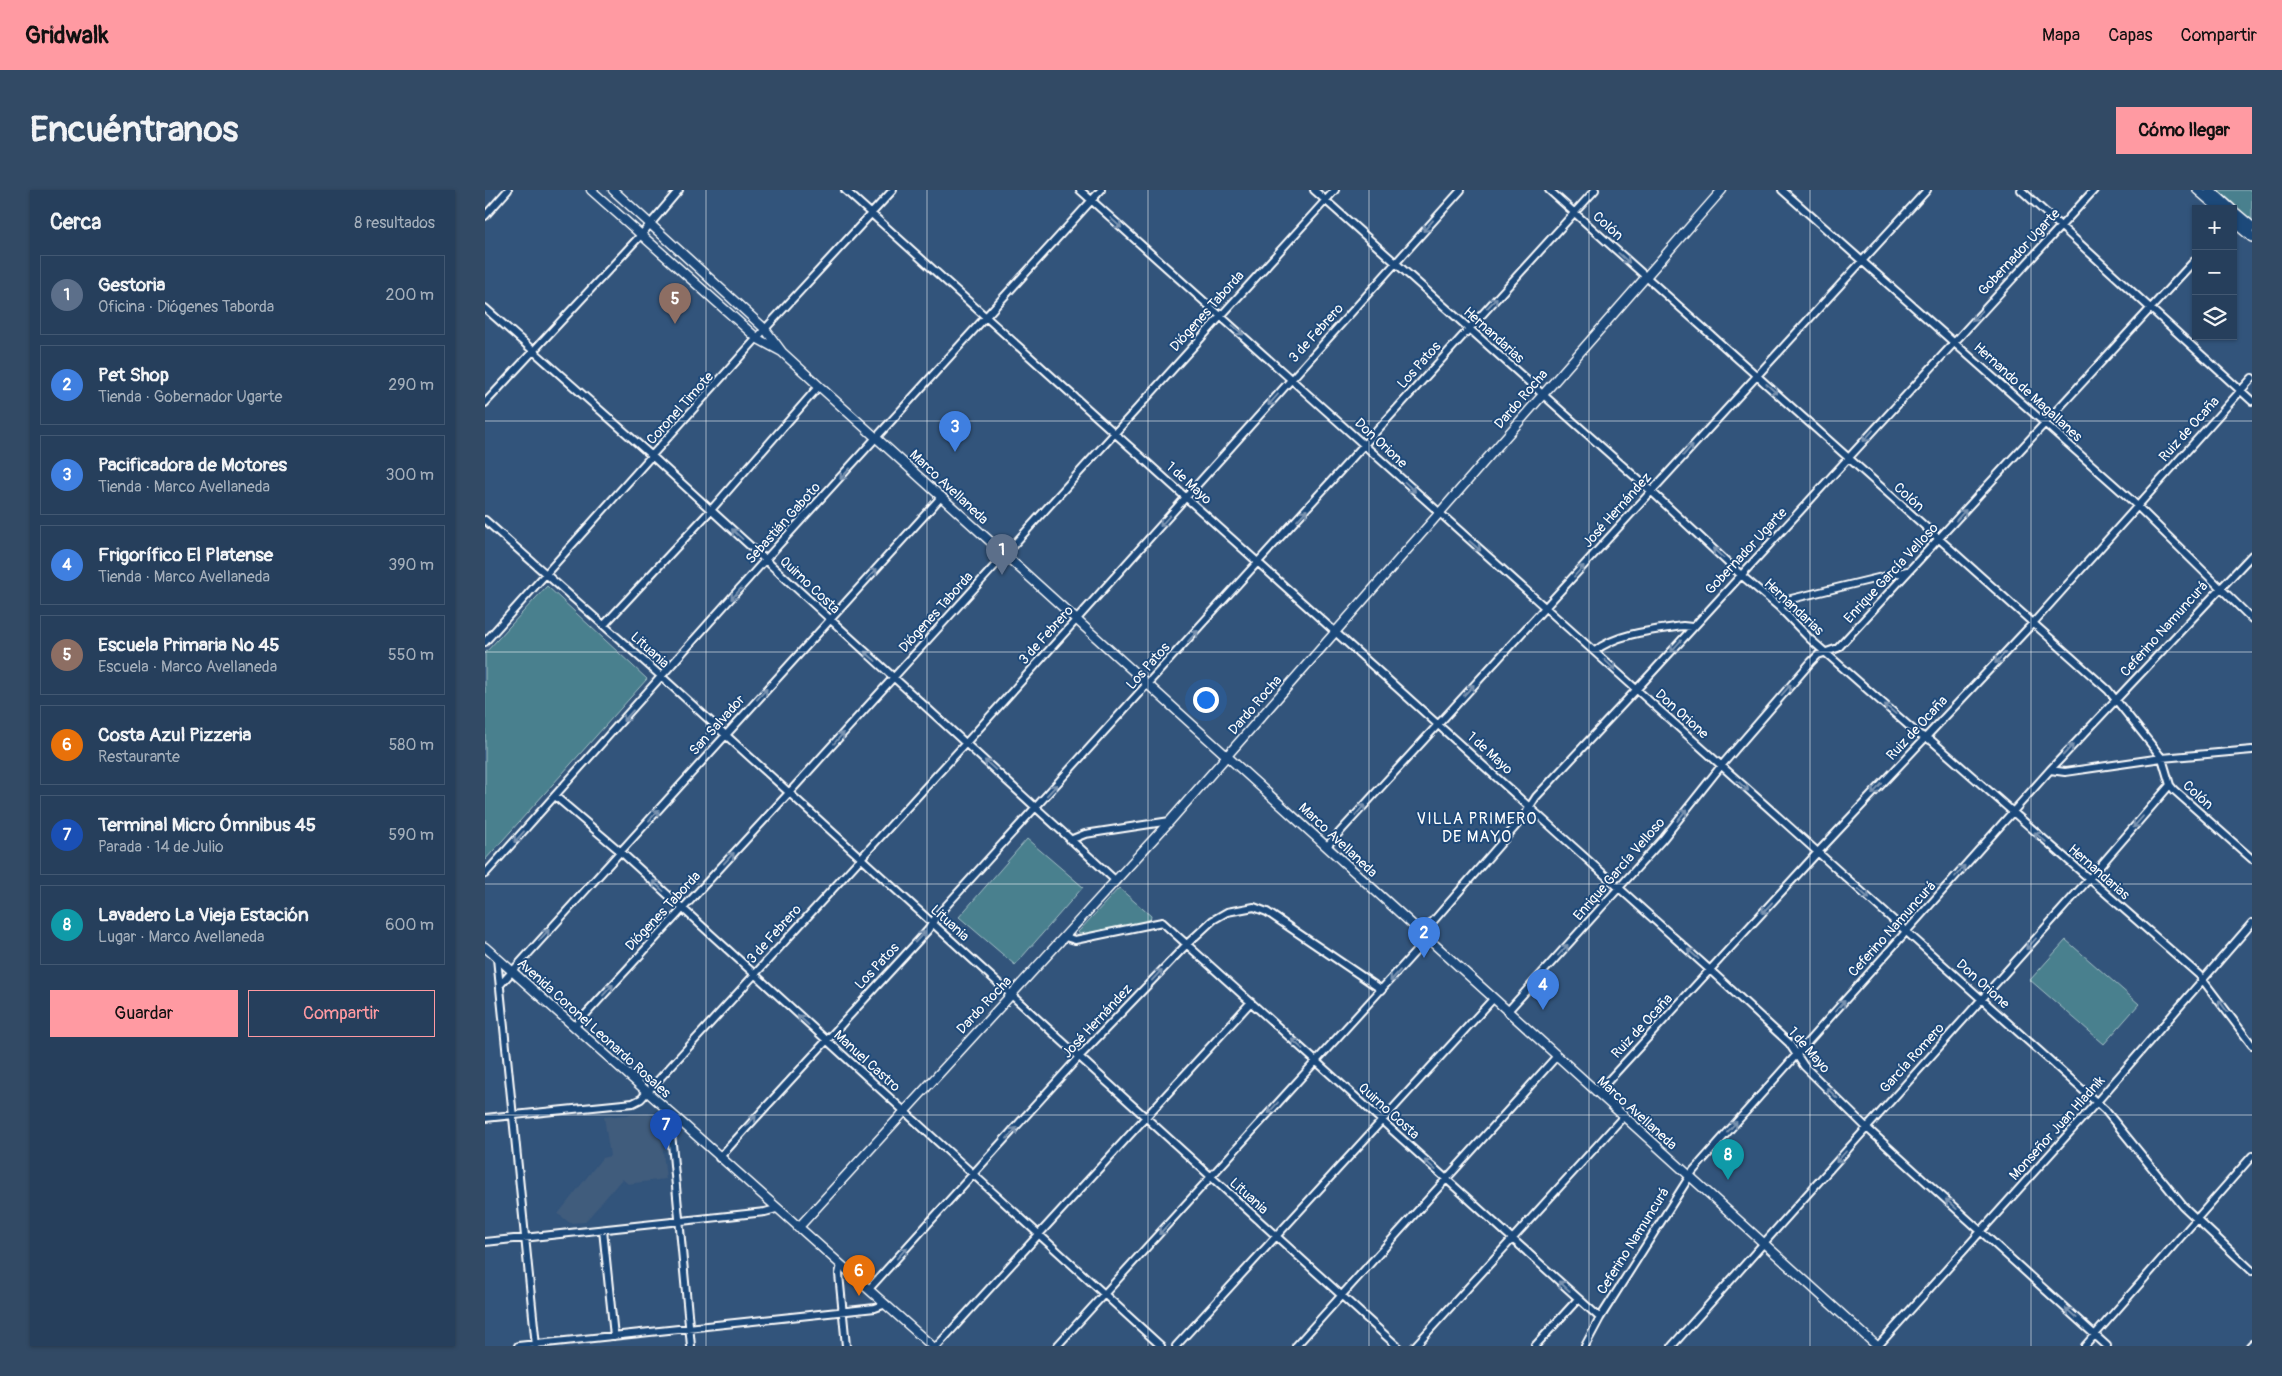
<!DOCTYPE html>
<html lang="es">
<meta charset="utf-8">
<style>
body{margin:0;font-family:Pangolin,sans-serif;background:#324a65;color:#f1f3f6}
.controls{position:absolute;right:15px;top:15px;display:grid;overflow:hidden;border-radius:0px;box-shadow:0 1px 4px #0004}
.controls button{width:45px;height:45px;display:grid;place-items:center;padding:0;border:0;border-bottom:1px solid #425872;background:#263f5c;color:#f1f3f6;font:25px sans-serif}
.you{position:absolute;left:720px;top:509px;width:18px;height:18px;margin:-12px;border:4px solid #fff;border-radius:50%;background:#1a73e8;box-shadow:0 0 0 8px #1a73e833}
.badge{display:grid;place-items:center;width:32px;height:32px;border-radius:50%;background:#ff9aa2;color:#fff;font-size:16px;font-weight:700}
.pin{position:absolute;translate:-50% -41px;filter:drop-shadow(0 1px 2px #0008)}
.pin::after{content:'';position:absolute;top:26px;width:18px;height:15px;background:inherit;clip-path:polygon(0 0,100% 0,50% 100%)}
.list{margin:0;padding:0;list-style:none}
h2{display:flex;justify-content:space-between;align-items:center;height:65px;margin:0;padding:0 20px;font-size:21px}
h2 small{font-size:16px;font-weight:400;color:#a4afbb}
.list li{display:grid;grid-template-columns:32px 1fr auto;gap:15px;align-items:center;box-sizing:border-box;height:80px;margin:0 10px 10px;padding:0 10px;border:1px solid #425872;border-radius:0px}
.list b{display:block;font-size:19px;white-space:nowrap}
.list p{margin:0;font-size:16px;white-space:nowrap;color:#a4afbb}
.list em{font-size:16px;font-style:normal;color:#a4afbb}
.actions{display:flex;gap:10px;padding:15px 20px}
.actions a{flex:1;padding:11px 0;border:1px solid #ff9aa2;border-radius:0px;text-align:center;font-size:18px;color:#ff9aa2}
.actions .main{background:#ff9aa2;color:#111}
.icon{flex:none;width:28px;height:28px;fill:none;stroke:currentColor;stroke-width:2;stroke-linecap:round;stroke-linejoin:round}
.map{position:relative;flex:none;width:1767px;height:1156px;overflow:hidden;border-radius:0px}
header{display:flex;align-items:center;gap:30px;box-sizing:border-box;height:70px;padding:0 25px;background:#ff9aa2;color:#111}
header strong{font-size:24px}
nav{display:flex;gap:28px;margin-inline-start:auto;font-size:18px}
.intro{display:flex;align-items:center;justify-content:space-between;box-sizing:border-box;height:120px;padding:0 30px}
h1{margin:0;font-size:35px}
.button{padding:12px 22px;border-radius:0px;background:#ff9aa2;color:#111;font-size:18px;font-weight:700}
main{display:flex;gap:30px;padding:0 30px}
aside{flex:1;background:#263f5c;border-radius:0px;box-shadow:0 1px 4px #0004}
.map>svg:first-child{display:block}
</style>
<header>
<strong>Gridwalk</strong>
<nav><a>Mapa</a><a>Capas</a><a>Compartir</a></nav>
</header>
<div class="intro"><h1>Encuéntranos</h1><a class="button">Cómo llegar</a></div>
<main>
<aside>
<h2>Cerca<small>8 resultados</small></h2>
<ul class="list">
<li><span class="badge" style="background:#5c6f8a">1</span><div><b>Gestoria</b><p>Oficina · Diógenes Taborda</p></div><em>200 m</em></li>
<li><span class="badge" style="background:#3f7fe0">2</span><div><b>Pet Shop</b><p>Tienda · Gobernador Ugarte</p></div><em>290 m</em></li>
<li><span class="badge" style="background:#3f7fe0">3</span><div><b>Pacificadora de Motores</b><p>Tienda · Marco Avellaneda</p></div><em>300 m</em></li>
<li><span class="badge" style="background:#3f7fe0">4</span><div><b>Frigorífico El Platense</b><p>Tienda · Marco Avellaneda</p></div><em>390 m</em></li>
<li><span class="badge" style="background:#8d6e63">5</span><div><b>Escuela Primaria Nº 45</b><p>Escuela · Marco Avellaneda</p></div><em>550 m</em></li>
<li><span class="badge" style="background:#e8710a">6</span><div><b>Costa Azul Pizzeria</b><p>Restaurante</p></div><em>580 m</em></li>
<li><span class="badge" style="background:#1a4fb4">7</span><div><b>Terminal Micro Ómnibus 45</b><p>Parada · 14 de Julio</p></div><em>590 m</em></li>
<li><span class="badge" style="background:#0f9aa8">8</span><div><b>Lavadero La Vieja Estación</b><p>Lugar · Marco Avellaneda</p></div><em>600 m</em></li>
</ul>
<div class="actions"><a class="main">Guardar</a><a>Compartir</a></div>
</aside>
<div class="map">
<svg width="1767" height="1156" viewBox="0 0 1767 1156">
<rect width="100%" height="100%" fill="#32547b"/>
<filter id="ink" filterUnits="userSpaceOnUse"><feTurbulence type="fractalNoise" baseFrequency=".02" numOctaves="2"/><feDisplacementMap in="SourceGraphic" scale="10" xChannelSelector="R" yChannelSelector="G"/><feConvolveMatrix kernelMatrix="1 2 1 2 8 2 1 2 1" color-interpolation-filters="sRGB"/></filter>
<g filter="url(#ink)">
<path fill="#3f5b7c" d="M163,923L175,933L181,989L143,994L137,989L100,1032L85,1033L73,1024L117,968L125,966L119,927Z"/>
<path fill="#4a808e" stroke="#a4c0c6" d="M1733,0H1767V30Z
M62,396L162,489L0,670V463Z
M542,649L598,697L530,775L474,727Z
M634,698L666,726L665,731L595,745L593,742Z
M1581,750L1654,814L1619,854L1545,790Z"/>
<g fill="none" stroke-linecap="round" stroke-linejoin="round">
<defs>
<path id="minor" d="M360,0L1225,780L1304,853L1319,876L1382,938L1622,1156
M595,0L1620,920L1698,1016L1767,1081
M829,0L1166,301L1256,385L1294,417L1325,449L1433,544L1447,551L1714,785L1767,855
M1064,0L1623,500L1677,568L1685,595L1689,600L1767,669
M1297,0L1644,308L1767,429
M1536,0L1767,211
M0,26L23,0
M0,118L168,267L631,691
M0,213L156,45L194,0
M0,330L177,487L912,1156
M1294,417L1306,409L1422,381
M119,435L226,320L334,196
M0,452L280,139L408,0
M1110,461C1132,443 1170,440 1198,436L1207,437
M1565,580L1580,582L1677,568L1767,560
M70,606L136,662L676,1156
M585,650L600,644L685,631
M842,656L1442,0
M0,684L280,370L616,0
M937,744L1037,629L1051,607L1151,500L1609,0
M580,747L590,750L677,732L1115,1128
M12,768L51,1156
M15,795L457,306
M1022,822L1178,649L1236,576L1326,472L1333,465L1353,458L1711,69
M90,836L303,604L850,0
M1112,903L1333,662L1549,432L1767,188
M0,928L148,913L156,909L481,553L976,0
M191,929L186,943L206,1156
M234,968L443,740L451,727L1110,0
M118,1040L129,1146
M0,1052L280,1022L291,1019
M356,1075L354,1084L361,1156
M384,1099L593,868L702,754L728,730L742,722L769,717L782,722L897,800
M33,1156L390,1118L401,1114
M452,1156L766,812
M572,1156L942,749
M691,1156L1008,809
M811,1156L1071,867
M930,1156L1138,927
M1050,1156L1093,1109
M1100,1156L1115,1128L1208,981L1565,580L1767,365
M1187,1156L1604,689L1685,595
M1393,1156L1611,913L1767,733
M1600,1156L1767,966
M1765,1156L1767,1154"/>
<path id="tertiary" d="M106,0L273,149L297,162
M128,0L280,139L297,162L334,196L1392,1156
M0,757L447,1156
M313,1038L685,631L1237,0"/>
<path id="secondary" d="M1713,0L1735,19
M1725,0L1746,19
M1748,21L1767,37
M1748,31L1767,47"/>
</defs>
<use href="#minor" stroke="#fff" stroke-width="10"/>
<use href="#tertiary" stroke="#fff" stroke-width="11"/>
<use href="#secondary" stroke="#fff" stroke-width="12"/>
<use href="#minor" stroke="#1f4a7a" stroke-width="6"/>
<use href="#tertiary" stroke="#1f4a7a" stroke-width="8"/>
<use href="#secondary" stroke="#1f4a7a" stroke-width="9"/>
</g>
<defs><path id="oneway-shaft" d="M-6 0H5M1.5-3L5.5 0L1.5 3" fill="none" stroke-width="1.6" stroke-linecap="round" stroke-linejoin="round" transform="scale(1.25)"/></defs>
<g stroke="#7992af">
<use href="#oneway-shaft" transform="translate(631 33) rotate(42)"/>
<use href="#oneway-shaft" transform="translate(943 36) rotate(132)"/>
<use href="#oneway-shaft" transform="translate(1139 68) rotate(42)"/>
<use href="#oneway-shaft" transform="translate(1007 113) rotate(-47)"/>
<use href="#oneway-shaft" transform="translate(1492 126) rotate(133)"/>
<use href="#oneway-shaft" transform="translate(753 140) rotate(42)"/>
<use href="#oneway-shaft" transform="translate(1287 199) rotate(42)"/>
<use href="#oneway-shaft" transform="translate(788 210) rotate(132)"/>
<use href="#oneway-shaft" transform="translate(1383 246) rotate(132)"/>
<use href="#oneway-shaft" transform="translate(1203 260) rotate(-48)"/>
<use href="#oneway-shaft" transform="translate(360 284) rotate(132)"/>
<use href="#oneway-shaft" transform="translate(925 297) rotate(43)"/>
<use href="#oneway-shaft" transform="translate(817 325) rotate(-48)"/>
<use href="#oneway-shaft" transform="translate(1476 325) rotate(-48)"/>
<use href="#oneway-shaft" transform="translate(680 331) rotate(132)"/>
<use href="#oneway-shaft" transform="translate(252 344) rotate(-137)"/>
<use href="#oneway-shaft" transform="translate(990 356) rotate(41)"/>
<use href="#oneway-shaft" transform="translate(1233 363) rotate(-137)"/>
<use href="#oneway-shaft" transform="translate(1094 381) rotate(-48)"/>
<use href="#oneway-shaft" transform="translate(387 384) rotate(-48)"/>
<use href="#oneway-shaft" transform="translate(251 404) rotate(132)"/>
<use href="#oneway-shaft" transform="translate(708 446) rotate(-48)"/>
<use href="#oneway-shaft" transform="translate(1191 456) rotate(132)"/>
<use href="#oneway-shaft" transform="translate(385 466) rotate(-139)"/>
<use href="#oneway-shaft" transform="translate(1515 468) rotate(133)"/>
<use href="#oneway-shaft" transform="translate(1125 475) rotate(43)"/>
<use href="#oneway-shaft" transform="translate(984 500) rotate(-47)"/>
<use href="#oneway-shaft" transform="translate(1301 500) rotate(-49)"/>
<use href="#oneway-shaft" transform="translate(277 504) rotate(-48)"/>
<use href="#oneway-shaft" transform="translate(1405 519) rotate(-139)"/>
<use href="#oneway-shaft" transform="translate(143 526) rotate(132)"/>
<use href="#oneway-shaft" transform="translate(354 548) rotate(-48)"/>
<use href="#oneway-shaft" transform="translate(1583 560) rotate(-47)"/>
<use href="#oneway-shaft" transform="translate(505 575) rotate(-138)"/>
<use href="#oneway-shaft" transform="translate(1258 596) rotate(42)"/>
<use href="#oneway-shaft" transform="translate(1392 599) rotate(133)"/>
<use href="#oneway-shaft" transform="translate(567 600) rotate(-47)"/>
<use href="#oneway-shaft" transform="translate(875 620) rotate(-48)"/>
<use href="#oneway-shaft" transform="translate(169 625) rotate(-48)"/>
<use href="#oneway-shaft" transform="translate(1197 625) rotate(-52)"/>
<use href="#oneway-shaft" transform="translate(1653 632) rotate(131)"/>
<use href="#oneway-shaft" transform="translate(34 647) rotate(132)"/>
<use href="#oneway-shaft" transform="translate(1555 647) rotate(-140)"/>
<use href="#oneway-shaft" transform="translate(244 668) rotate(-47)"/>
<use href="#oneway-shaft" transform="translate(1475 681) rotate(-49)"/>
<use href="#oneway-shaft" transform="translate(173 696) rotate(-137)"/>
<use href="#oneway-shaft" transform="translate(1379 704) rotate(42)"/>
<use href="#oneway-shaft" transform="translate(1282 718) rotate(133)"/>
<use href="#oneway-shaft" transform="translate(59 745) rotate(-48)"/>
<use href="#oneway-shaft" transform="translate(435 747) rotate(-47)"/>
<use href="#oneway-shaft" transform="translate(1546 754) rotate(132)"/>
<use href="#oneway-shaft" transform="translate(1078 760) rotate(-48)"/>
<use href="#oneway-shaft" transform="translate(1208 764) rotate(-138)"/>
<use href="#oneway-shaft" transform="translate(672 785) rotate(-47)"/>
<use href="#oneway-shaft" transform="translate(910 786) rotate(131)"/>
<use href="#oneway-shaft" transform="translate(123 800) rotate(-47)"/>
<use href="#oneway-shaft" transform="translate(1355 816) rotate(-48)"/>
<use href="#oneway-shaft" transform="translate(1738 816) rotate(-126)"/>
<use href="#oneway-shaft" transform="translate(318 830) rotate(-138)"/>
<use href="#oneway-shaft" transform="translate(812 854) rotate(-138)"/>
<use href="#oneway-shaft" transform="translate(1347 903) rotate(-136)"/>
<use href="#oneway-shaft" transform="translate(788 918) rotate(132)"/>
<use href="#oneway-shaft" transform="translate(266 931) rotate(-48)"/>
<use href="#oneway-shaft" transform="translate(1247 937) rotate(-48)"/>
<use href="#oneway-shaft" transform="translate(527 943) rotate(-48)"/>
<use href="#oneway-shaft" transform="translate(1356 967) rotate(132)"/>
<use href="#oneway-shaft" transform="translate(945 975) rotate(-138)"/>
<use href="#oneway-shaft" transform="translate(1466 1014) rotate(-138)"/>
<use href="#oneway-shaft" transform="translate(679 1039) rotate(133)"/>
<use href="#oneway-shaft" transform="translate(417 1063) rotate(-47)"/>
<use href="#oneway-shaft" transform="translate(1079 1096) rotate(-138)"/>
<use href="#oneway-shaft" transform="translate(1586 1123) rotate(-138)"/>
</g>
</g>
<path fill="none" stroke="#fff" stroke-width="1" stroke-opacity="0.55" d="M221,0V1156M442,0V1156M663,0V1156M884,0V1156M1104,0V1156M1325,0V1156M1546,0V1156M0,231H1767M0,462H1767M0,694H1767M0,925H1767"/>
<g text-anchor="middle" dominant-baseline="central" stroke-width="4" stroke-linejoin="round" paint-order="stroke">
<g font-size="14" fill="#fff" stroke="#1f4a7a">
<text transform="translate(1123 36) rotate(42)">Colón</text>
<text transform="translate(1534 62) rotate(-47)">Gobernador Ugarte</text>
<text transform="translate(722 121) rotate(-48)">Diógenes Taborda</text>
<text transform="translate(831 143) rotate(-48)">3 de Febrero</text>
<text transform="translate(1009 145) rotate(42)">Hernandarias</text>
<text transform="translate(934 175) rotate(-48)">Los Patos</text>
<text transform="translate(1543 202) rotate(42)">Hernando de Magallanes</text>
<text transform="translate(1036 209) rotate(-49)">Dardo Rocha</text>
<text transform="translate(195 218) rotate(-48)">Coronel Timote</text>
<text transform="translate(1704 239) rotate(-48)">Ruiz de Ocaña</text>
<text transform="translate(896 253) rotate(43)">Don Orione</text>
<text transform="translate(704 293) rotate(42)">1 de Mayo</text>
<text transform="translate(464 297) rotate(43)">Marco Avellaneda</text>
<text transform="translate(1424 307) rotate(42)">Colón</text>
<text transform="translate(1132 320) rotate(-48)">José Hernández</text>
<text transform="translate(298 333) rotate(-48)">Sebastián Gaboto</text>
<text transform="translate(1261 361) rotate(-47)">Gobernador Ugarte</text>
<text transform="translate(1406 383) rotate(-47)">Enrique García Velloso</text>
<text transform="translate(325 395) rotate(43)">Quirno Costa</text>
<text transform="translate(1309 417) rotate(43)">Hernandarias</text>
<text transform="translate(451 422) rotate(-48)">Diógenes Taborda</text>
<text transform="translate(1679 439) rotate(-48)">Ceferino Namuncurá</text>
<text transform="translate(561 445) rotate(-48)">3 de Febrero</text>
<text transform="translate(165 460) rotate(42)">Lituania</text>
<text transform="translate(663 476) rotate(-48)">Los Patos</text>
<text transform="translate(770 515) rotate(-49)">Dardo Rocha</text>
<text transform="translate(1197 524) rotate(42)">Don Orione</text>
<text transform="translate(232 535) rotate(-48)">San Salvador</text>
<text transform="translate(1432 538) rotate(-47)">Ruiz de Ocaña</text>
<text transform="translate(1005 563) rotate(42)">1 de Mayo</text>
<text transform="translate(1713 605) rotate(42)">Colón</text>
<text transform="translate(853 650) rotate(43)">Marco Avellaneda</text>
<text transform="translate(1134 679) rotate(-49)">Enrique García Velloso</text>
<text transform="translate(1614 682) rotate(41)">Hernandarias</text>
<text transform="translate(178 721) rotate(-47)">Diógenes Taborda</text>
<text transform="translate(465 733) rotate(42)">Lituania</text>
<text transform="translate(1407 739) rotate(-48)">Ceferino Namuncurá</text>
<text transform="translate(289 744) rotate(-48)">3 de Febrero</text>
<text transform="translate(392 776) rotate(-47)">Los Patos</text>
<text transform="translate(1498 794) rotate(42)">Don Orione</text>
<text transform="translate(499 815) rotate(-47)">Dardo Rocha</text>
<text transform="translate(612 831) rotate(-47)">José Hernández</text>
<text transform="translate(1157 836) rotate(-47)">Ruiz de Ocaña</text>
<text transform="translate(109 838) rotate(42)">Avenida Coronel Leonardo Rosales</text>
<text transform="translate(1324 860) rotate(49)">1 de Mayo</text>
<text transform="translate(1427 868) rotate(-48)">García Romero</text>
<text transform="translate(382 871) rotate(42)">Manuel Castro</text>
<text transform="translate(904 921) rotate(42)">Quirno Costa</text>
<text transform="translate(1152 923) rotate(42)">Marco Avellaneda</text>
<text transform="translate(1572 938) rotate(-48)">Monseñor Juan Hladnik</text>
<text transform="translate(764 1006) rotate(42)">Lituania</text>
<text transform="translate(1148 1051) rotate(-58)">Ceferino Namuncurá</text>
</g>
<g font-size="16" letter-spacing="1" fill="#fff" stroke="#1f4a7a">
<text x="992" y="629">VILLA PRIMERO<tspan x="992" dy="18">DE MAYO</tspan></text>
</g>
</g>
</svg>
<div class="controls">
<button>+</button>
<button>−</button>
<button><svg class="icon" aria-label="layers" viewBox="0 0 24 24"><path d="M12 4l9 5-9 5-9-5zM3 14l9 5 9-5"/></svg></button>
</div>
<div class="you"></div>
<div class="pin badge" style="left:517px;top:385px;background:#5c6f8a">1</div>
<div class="pin badge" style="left:939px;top:768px;background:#3f7fe0">2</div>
<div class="pin badge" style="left:470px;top:262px;background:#3f7fe0">3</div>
<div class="pin badge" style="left:1058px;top:820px;background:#3f7fe0">4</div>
<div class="pin badge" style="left:190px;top:134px;background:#8d6e63">5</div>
<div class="pin badge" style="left:374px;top:1106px;background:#e8710a">6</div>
<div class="pin badge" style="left:181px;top:960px;background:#1a4fb4">7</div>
<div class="pin badge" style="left:1243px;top:990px;background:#0f9aa8">8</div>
</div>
</main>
